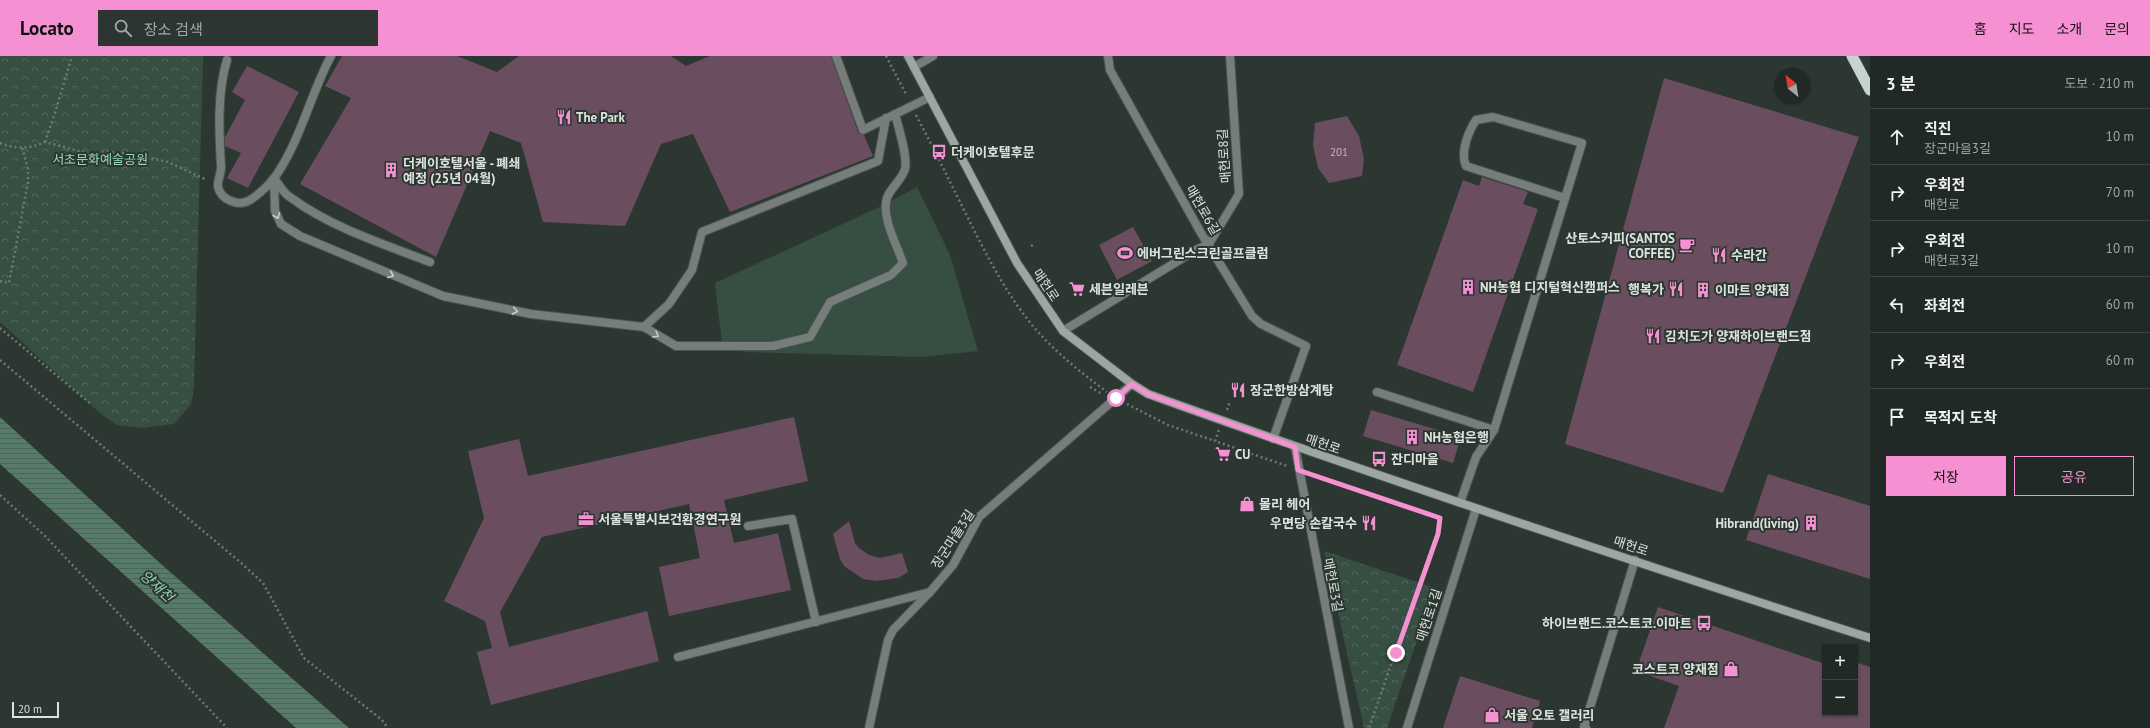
<!DOCTYPE html>
<html lang="ko">
<meta charset="utf-8">
<style>
body{margin:0;font-family:"PT Sans","Noto Sans KR",sans-serif;background:#2d3532;color:#f1f3f6}
.controls{position:absolute;right:12px;bottom:12px;display:grid;overflow:hidden;border-radius:0px;box-shadow:0 1px 3px #0004}
.controls button{width:36px;height:36px;display:grid;place-items:center;padding:0;border:0;border-bottom:1px solid #3e4543;background:#212926;color:#f1f3f6;font:20px sans-serif}
.compass{position:absolute;left:1774px;top:12px;width:36px;height:36px;border-radius:50%;background:#212926;box-shadow:0 1px 3px #0004;rotate:330deg}
.scale{position:absolute;left:12px;bottom:10px;width:47px;box-sizing:border-box;padding-left:4px;border:2px solid #dce3df;border-top:0;font-size:11px;line-height:14px;white-space:nowrap;color:#dce3df;-webkit-text-stroke:3px #2c3732;paint-order:stroke}
.stop{position:absolute;width:12px;height:12px;margin:-9px;border:3px solid #f591d3;border-radius:50%;background:#fff}
.stop.end{background:#f591d3;border-color:#fff;box-shadow:0 1px 4px #0008}
.list{margin:0;padding:0;list-style:none}
h2{display:flex;justify-content:space-between;align-items:center;height:52px;margin:0;padding:0 16px;font-size:17px}
h2 small{font-size:13px;font-weight:400;color:#a2a6a7}
.list li{display:grid;grid-template-columns:26px 1fr auto;gap:12px;align-items:center;box-sizing:border-box;height:56px;padding:0 16px;border-top:1px solid #3e4543}
.list b{display:block;font-size:15px;white-space:nowrap}
.list p{margin:0;font-size:13px;white-space:nowrap;color:#a2a6a7}
.list em{font-size:13px;font-style:normal;color:#a2a6a7}
.actions{display:flex;gap:8px;padding:12px 16px}
.actions a{flex:1;padding:9px 0;border:1px solid #f591d3;border-radius:0px;text-align:center;font-size:14px;color:#f591d3}
.actions .main{background:#f591d3;color:#111}
.icon{flex:none;width:22px;height:22px;fill:none;stroke:currentColor;stroke-width:2;stroke-linecap:round;stroke-linejoin:round}
.map{position:relative;flex:none;width:1870px;height:672px;overflow:hidden}
header{display:flex;align-items:center;gap:24px;box-sizing:border-box;height:56px;padding:0 20px;background:#f591d3;color:#111}
header strong{font-size:19px}
nav{display:flex;gap:22px;margin-inline-start:auto;font-size:14px}
.search{width:280px;height:36px;background:#2d3532;display:flex;align-items:center;gap:10px;box-sizing:border-box;padding:0 14px;border-radius:0px;color:#a2a6a7;font-size:15px}
main{display:flex}
aside{flex:1;background:#212926}
.map>svg:first-child{display:block}
</style>
<header>
<strong>Locato</strong>
<div class="search"><svg class="icon" aria-label="search" viewBox="0 0 24 24"><circle cx="10" cy="10" r="6"/><path d="M15 15l6 6"/></svg>장소 검색</div>
<nav><a>홈</a><a>지도</a><a>소개</a><a>문의</a></nav>
</header>
<main>
<div class="map">
<svg width="1870" height="672" viewBox="0 0 1870 672">
<defs>
<pattern id="park-crowns" width="20" height="18" patternUnits="userSpaceOnUse"><rect width="20" height="18" fill="#374e43"/><path d="M2 6a3 3 0 1 1 6 0M12 15a3 3 0 1 1 6 0" fill="none" stroke="#53675e"/></pattern>
<pattern id="water-rules" width="6" height="5" patternUnits="userSpaceOnUse"><rect width="6" height="5" fill="#567b6a"/><path d="M0 2.5h6" fill="none" stroke="#4d6258"/></pattern>
</defs>
<rect width="100%" height="100%" fill="#2c3732"/>
<path fill="#374e43" d="M917,131L950,199L978,295L922,301L744,296L722,288L715,227L886,148Z"/>
<path fill="url(#park-crowns)" d="M0,0H203L194,330L191,348L174,368L143,372L117,369L101,358L0,266Z
M1324,495L1435,532L1387,672H1364Z"/>
<path fill="url(#water-rules)" d="M0,361L161,508L349,672H296L0,408Z"/>
<path fill="#6b4d60" d="M342,0H457L497,16L519,0H671L686,10L710,0H831L858,76L864,79L873,100L730,156L693,78L661,88L625,170L543,166L521,87L490,75L436,201L300,128L351,42L325,30Z
M247,10L299,36L248,132L227,122L241,97L225,90V81L245,44L232,36Z
M1664,22L1859,81L1723,437L1565,388Z
M1347,60L1359,80L1364,103L1362,120L1329,127L1318,112L1313,89L1315,67Z
M1482,121L1528,136L1523,148L1538,153L1473,336L1397,309L1463,124L1479,130Z
M1133,171L1152,205L1117,224L1099,189Z
M1371,354L1461,381L1453,407L1363,380Z
M794,361L808,425L724,444L734,487L778,477L791,534L669,560L659,511L700,502L689,448L542,481L500,556L509,591L647,555L659,605L491,649L477,596L492,592L485,565L444,545L484,462L468,395L519,383L528,420Z
M1768,418L1870,450V523L1746,484Z
M849,465L855,487L859,492L869,499L880,502L902,497L908,516L898,522L876,525L863,523L844,510L840,503L833,478Z
M1658,551L1825,608V657H1855V606L1870,611V672H1664L1679,630L1636,615Z
M1460,620L1540,645L1532,672H1443Z"/>
<g fill="none" stroke-linecap="round" stroke-linejoin="round">
<defs>
<path id="service" d="M836,0L863,74L930,41
M227,4C217,37 219,76 221,110C222,117 217,123 218,131C221,144 239,151 250,144C258,139 269,129 275,121C301,84 310,39 331,0
M274,122L275,155L281,168L300,180L443,240L531,258L644,271L676,290H773L810,281L830,246L891,219L903,207C897,189 881,161 887,142C891,131 902,124 905,113C908,101 898,70 895,58
M274,122C279,128 283,137 290,141C330,171 383,188 430,206
M644,271L669,248L692,214L702,176L878,105L886,62
M1377,336L1494,374
M1460,447L1476,401L1494,374L1582,87L1493,61L1476,64C1468,76 1460,97 1466,110L1565,142
M748,470L792,463L816,566
M678,601L930,536
M1586,672L1584,671L1635,504"/>
<path id="minor" d="M1108,0L1110,14L1201,177L1252,260L1261,268L1306,290L1273,383
M914,11L933,0
M1063,275L1196,194L1209,188L1239,138L1230,0
M1295,391L1349,672
M869,672L888,584L893,574L930,536L953,509L979,461L1132,328"/>
<path id="tertiary" d="M1407,672L1476,453"/>
<path id="secondary" d="M908,0L1017,207L1063,275L1132,328L1148,338C1387,424 1628,504 1870,582"/>
<path id="trunk" d="M1852,0L1870,34"/>
</defs>
<use href="#service" stroke="#48534e" stroke-width="10"/>
<use href="#minor" stroke="#48534e" stroke-width="10"/>
<use href="#tertiary" stroke="#48534e" stroke-width="10"/>
<use href="#secondary" stroke="#48534e" stroke-width="10"/>
<use href="#trunk" stroke="#48534e" stroke-width="12"/>
<path stroke="#6f7974" stroke-width="2.5" stroke-dasharray="2 3" stroke-linecap="butt" d="M886,0L907,40
M916,59C934,93 950,126 967,160C986,198 1005,236 1032,269C1054,295 1080,316 1107,336
M45,86L55,57L72,0
M0,87C15,93 30,93 45,86L90,98L109,96L131,98L168,106L207,124
M1031,190L1035,188
M0,225L9,227L28,126V113L22,91
M0,272L92,349
M0,304L240,506L263,527L304,602L382,664L388,672
M1090,331L1102,338
M1127,348L1168,369L1215,385
M1227,354L1230,345
M1219,374L1215,385L1287,410
M1312,418L1439,461L1441,465L1369,672
M0,439L45,480L227,672"/>
<use href="#service" stroke="#777d7a" stroke-width="8"/>
<use href="#minor" stroke="#777d7a" stroke-width="8"/>
<use href="#tertiary" stroke="#777d7a" stroke-width="8"/>
<use href="#secondary" stroke="#9da6a1" stroke-width="8"/>
<use href="#trunk" stroke="#c6d4ce" stroke-width="11"/>
</g>
<defs><path id="oneway-chevron" d="M-2-3.5L2.5 0L-2 3.5" fill="none" stroke-width="1.6" stroke-linecap="round" stroke-linejoin="round"/></defs>
<g stroke="#c8cfcb">
<use href="#oneway-chevron" transform="translate(277 160) rotate(67)"/>
<use href="#oneway-chevron" transform="translate(391 219) rotate(23)"/>
<use href="#oneway-chevron" transform="translate(515 255) rotate(11)"/>
<use href="#oneway-chevron" transform="translate(656 279) rotate(30)"/>
</g>
<g fill="none" stroke-linecap="round" stroke-linejoin="round">
<path stroke="#f591d3" stroke-width="5" d="M1116,342L1132,328L1148,338L1295,391L1298,414L1440,462L1438,478L1396,597"/>
</g>
<defs>
<symbol id="restaurant-bare" viewBox="-9 -9 18 18"><path d="M-5-6h1v4h1v-4h1v4h1v-4h1v5L-1.5 .5V6h-2V.5L-5-1ZM5-6V6H3V1.5H1.5Q1.5-4 5-6Z" fill="#f591d3" stroke="#2c3732" stroke-width="2.5" paint-order="stroke"/></symbol>
<symbol id="bus-bare" viewBox="-9 -9 18 18"><path d="M-5-6H5V4H4V6H2V4H-2V6H-4V4H-5ZM-3.5-4V0h7V-4ZM-3.5 1.2v1.5H-2V1.2ZM2 1.2v1.5H3.5V1.2Z" fill="#f591d3" stroke="#2c3732" stroke-width="2.5" paint-order="stroke"/></symbol>
<symbol id="building-bare" viewBox="-9 -9 18 18"><path d="M-4-6H4V6H1V3H-1V6H-4ZM-2.5-4.3h1.7v1.8h-1.7ZM.8-4.3h1.7v1.8H.8ZM-2.5-1h1.7V.8h-1.7ZM.8-1h1.7V.8H.8Z" fill="#f591d3" stroke="#2c3732" stroke-width="2.5" paint-order="stroke"/></symbol>
<symbol id="cafe-bare" viewBox="-9 -9 18 18"><path d="M-5.5-4.5H6V0H3Q3 3.5 0 3.5H-2.5Q-5.5 3.5-5.5 0ZM3-3.2v2h1.7v-2ZM-6 4.5H4V6H-6Z" fill="#f591d3" stroke="#2c3732" stroke-width="2.5" paint-order="stroke"/></symbol>
<symbol id="stadium-bare" viewBox="-9 -9 18 18"><path d="M0-5a6.5 5 0 1 0 0 10a6.5 5 0 1 0 0-10ZM-3.5-1.8h7v3.6h-7Z" fill="#f591d3" stroke="#2c3732" stroke-width="2.5" paint-order="stroke"/></symbol>
<symbol id="supermarket-bare" viewBox="-9 -9 18 18"><path d="M-6-5.5h2.5l.6 2H6L4.5 2H-2.5L-4.4-4H-6ZM-1.5 3.2a1.3 1.3 0 1 0 .1 0ZM3 3.2a1.3 1.3 0 1 0 .1 0Z" fill="#f591d3" stroke="#2c3732" stroke-width="2.5" paint-order="stroke"/></symbol>
<symbol id="shop-bare" viewBox="-9 -9 18 18"><path d="M-5-2.5h2.3a2.7 3.5 0 0 1 5.4 0H5L5.5 6h-11ZM-1.5-2.5h3a1.5 2.3 0 0 0-3 0Z" fill="#f591d3" stroke="#2c3732" stroke-width="2.5" paint-order="stroke"/></symbol>
<symbol id="office-bare" viewBox="-9 -9 18 18"><path d="M-6-3h4V-5.5h4V-3h4V5H-6ZM-1-4.5V-3h2v-1.5ZM-6 0V1H6V0Z" fill="#f591d3" stroke="#2c3732" stroke-width="2.5" paint-order="stroke"/></symbol>
</defs>
<g fill-rule="evenodd">
<use href="#restaurant-bare" x="553" y="50" width="22" height="22"/>
<use href="#bus-bare" x="928" y="85" width="22" height="22"/>
<use href="#building-bare" x="380" y="103" width="22" height="22"/>
<use href="#cafe-bare" x="1676" y="178" width="22" height="22"/>
<use href="#stadium-bare" x="1114" y="186" width="22" height="22"/>
<use href="#restaurant-bare" x="1708" y="188" width="22" height="22"/>
<use href="#building-bare" x="1457" y="220" width="22" height="22"/>
<use href="#supermarket-bare" x="1066" y="222" width="22" height="22"/>
<use href="#restaurant-bare" x="1665" y="222" width="22" height="22"/>
<use href="#building-bare" x="1692" y="223" width="22" height="22"/>
<use href="#restaurant-bare" x="1642" y="269" width="22" height="22"/>
<use href="#restaurant-bare" x="1227" y="323" width="22" height="22"/>
<use href="#building-bare" x="1401" y="370" width="22" height="22"/>
<use href="#supermarket-bare" x="1212" y="387" width="22" height="22"/>
<use href="#bus-bare" x="1368" y="392" width="22" height="22"/>
<use href="#shop-bare" x="1236" y="437" width="22" height="22"/>
<use href="#office-bare" x="575" y="452" width="22" height="22"/>
<use href="#restaurant-bare" x="1358" y="456" width="22" height="22"/>
<use href="#building-bare" x="1800" y="456" width="22" height="22"/>
<use href="#bus-bare" x="1693" y="556" width="22" height="22"/>
<use href="#shop-bare" x="1720" y="602" width="22" height="22"/>
<use href="#shop-bare" x="1481" y="648" width="22" height="22"/>
</g>
<g text-anchor="middle" dominant-baseline="central" stroke-width="4" stroke-linejoin="round" paint-order="stroke">
<g font-size="11" fill="#c0bebf">
<text x="1339" y="96">201</text>
</g>
<g font-size="13" font-weight="bold" fill="#dce3df" stroke="#2c3732" text-anchor="start">
<text x="576" y="61">The Park</text>
<text x="951" y="96">더케이호텔후문</text>
<text x="403" y="107">더케이호텔서울 - 폐쇄<tspan x="403" dy="15">예정 (25년 04월)</tspan></text>
<text x="1675" y="182" text-anchor="end">산토스커피(SANTOS<tspan x="1675" dy="15">COFFEE)</tspan></text>
<text x="1137" y="197">에버그린스크린골프클럼</text>
<text x="1731" y="199">수라간</text>
<text x="1480" y="231">NH농협 디지털혁신캠퍼스</text>
<text x="1089" y="233">세븐일레븐</text>
<text x="1664" y="233" text-anchor="end">행복가</text>
<text x="1715" y="234">이마트 양재점</text>
<text x="1665" y="280">김치도가 양재하이브랜드점</text>
<text x="1250" y="334">장군한방삼계탕</text>
<text x="1424" y="381">NH농협은행</text>
<text x="1235" y="398">CU</text>
<text x="1391" y="403">잔디마을</text>
<text x="1259" y="448">몰리 헤어</text>
<text x="598" y="463">서울특별시보건환경연구원</text>
<text x="1357" y="467" text-anchor="end">우면당 손칼국수</text>
<text x="1799" y="467" text-anchor="end">Hibrand(living)</text>
<text x="1692" y="567" text-anchor="end">하이브랜드.코스트코.이마트</text>
<text x="1719" y="613" text-anchor="end">코스트코 양재점</text>
<text x="1504" y="659">서울 오토 갤러리</text>
</g>
<g font-size="13" fill="#dce3df" stroke="#2c3732">
<text transform="translate(1224 100) rotate(-94)">매헌로8길</text>
<text transform="translate(1203 154) rotate(60)">매헌로6길</text>
<text transform="translate(1046 229) rotate(56)">매헌로</text>
<text transform="translate(1323 388) rotate(19)">매헌로</text>
<text transform="translate(953 483) rotate(-57)">장군마을3길</text>
<text transform="translate(1631 490) rotate(18)">매헌로</text>
<text transform="translate(1333 529) rotate(79)">매헌로3길</text>
<text transform="translate(1429 559) rotate(-72)">매헌로1길</text>
</g>
<g font-size="13" fill="#94d6b8" stroke="#2c3732">
<text x="100" y="103">서초문화예술공원</text>
</g>
<g font-size="14" font-style="italic" fill="#93d5b8" stroke="#2c3732">
<text transform="translate(157 530) rotate(42)">양재천</text>
</g>
</g>
</svg>
<div class="controls">
<button>+</button>
<button>−</button>
</div>
<svg class="compass" viewBox="-18 -18 36 36"><path d="M0-13l5 13h-10z" fill="#e53935"/><path d="M0 13l5-13h-10z" fill="#a2a6a7"/></svg>
<div class="scale">20 m</div>
<div class="stop" style="left:1116px;top:342px"></div>
<div class="stop end" style="left:1396px;top:597px"></div>
</div>
<aside>
<h2>3 분<small>도보 · 210 m</small></h2>
<ul class="list">
<li><svg class="icon" aria-label="ahead" viewBox="0 0 24 24"><path d="M12 20V5M6 11l6-6 6 6"/></svg><div><b>직진</b><p>장군마을3길</p></div><em>10 m</em></li>
<li><svg class="icon" aria-label="right" viewBox="0 0 24 24"><path d="M7 20v-9h11M14 6l5 5-5 5"/></svg><div><b>우회전</b><p>매헌로</p></div><em>70 m</em></li>
<li><svg class="icon" aria-label="right" viewBox="0 0 24 24"><path d="M7 20v-9h11M14 6l5 5-5 5"/></svg><div><b>우회전</b><p>매헌로3길</p></div><em>10 m</em></li>
<li><svg class="icon" aria-label="left" viewBox="0 0 24 24"><path d="M17 20v-9H6M10 6l-5 5 5 5"/></svg><div><b>좌회전</b></div><em>60 m</em></li>
<li><svg class="icon" aria-label="right" viewBox="0 0 24 24"><path d="M7 20v-9h11M14 6l5 5-5 5"/></svg><div><b>우회전</b></div><em>60 m</em></li>
<li><svg class="icon" aria-label="arrive" viewBox="0 0 24 24"><path d="M6 21V4h12l-3 4 3 4H6"/></svg><div><b>목적지 도착</b></div></li>
</ul>
<div class="actions"><a class="main">저장</a><a>공유</a></div>
</aside>
</main>
